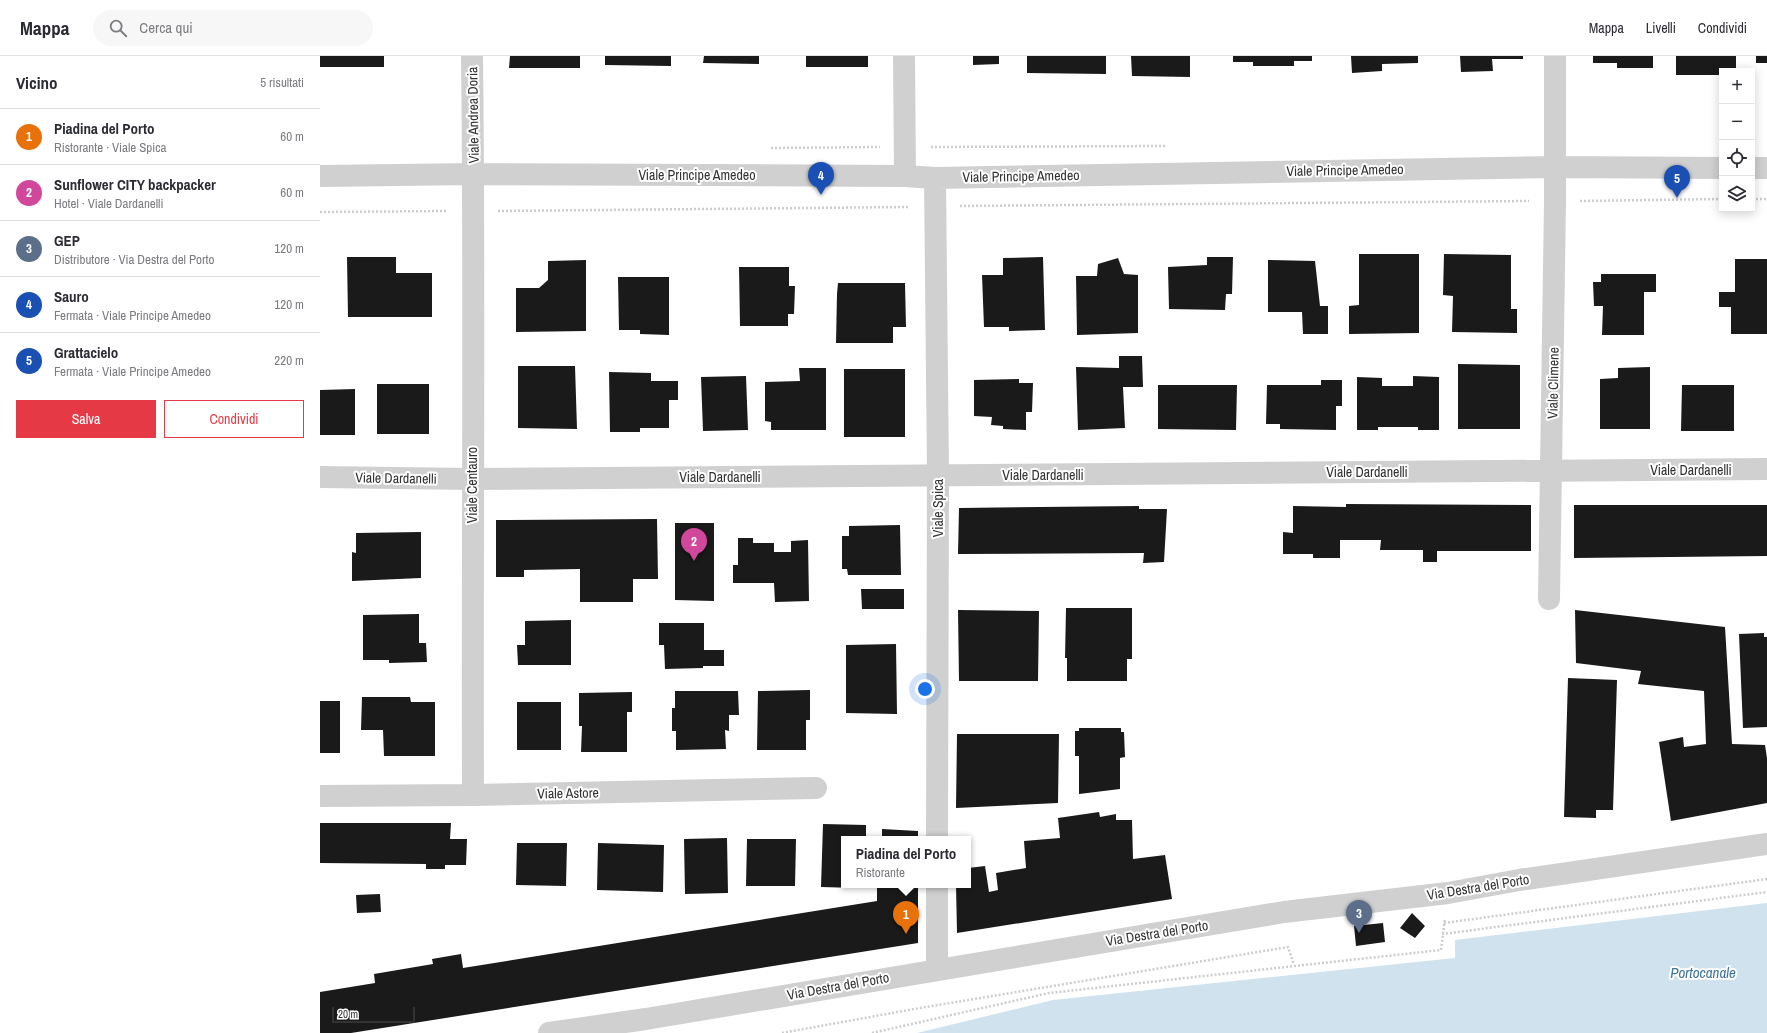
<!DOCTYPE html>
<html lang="it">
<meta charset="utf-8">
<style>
body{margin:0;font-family:"Archivo Narrow",sans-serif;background:#f7f7f7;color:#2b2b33}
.controls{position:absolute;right:12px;top:12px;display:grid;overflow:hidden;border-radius:0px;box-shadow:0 2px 10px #0003}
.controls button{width:36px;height:36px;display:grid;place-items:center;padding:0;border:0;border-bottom:1px solid #e1e1e2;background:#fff;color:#2b2b33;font:20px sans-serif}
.scale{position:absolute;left:12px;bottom:10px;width:83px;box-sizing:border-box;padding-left:4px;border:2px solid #333;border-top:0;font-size:11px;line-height:14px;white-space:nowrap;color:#333;-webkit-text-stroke:3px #fff;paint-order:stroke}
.you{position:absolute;left:605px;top:633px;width:14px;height:14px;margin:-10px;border:3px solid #fff;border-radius:50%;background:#1a73e8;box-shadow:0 0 0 6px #1a73e833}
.badge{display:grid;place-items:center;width:26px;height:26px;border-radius:50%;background:#e63946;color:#fff;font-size:13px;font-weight:700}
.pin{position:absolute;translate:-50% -33px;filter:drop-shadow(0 1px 2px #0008)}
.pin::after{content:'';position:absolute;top:21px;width:14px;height:12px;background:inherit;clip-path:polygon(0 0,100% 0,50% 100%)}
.popup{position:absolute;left:521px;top:780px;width:130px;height:52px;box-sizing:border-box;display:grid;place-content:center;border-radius:0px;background:#fff;filter:drop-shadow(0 1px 3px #0005);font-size:13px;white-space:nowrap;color:#7c7c81}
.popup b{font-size:15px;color:#2b2b33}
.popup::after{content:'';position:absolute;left:50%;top:100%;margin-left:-8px;border:8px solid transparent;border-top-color:#fff}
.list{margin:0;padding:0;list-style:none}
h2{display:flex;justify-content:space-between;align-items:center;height:52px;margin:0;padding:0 16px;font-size:17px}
h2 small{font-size:13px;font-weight:400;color:#7c7c81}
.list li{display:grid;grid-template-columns:26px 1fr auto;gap:12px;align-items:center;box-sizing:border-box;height:56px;padding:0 16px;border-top:1px solid #e1e1e2}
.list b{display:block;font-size:15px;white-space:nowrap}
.list p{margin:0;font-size:13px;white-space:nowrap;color:#7c7c81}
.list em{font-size:13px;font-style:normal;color:#7c7c81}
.actions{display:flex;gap:8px;padding:12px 16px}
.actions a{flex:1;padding:9px 0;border:1px solid #e63946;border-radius:0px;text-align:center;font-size:14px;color:#e63946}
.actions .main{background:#e63946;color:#fff}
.icon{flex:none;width:22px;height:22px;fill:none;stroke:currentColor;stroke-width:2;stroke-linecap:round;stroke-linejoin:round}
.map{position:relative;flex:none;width:1447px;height:977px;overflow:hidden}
header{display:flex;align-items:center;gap:24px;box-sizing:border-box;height:56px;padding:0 20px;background:#fff;border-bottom:1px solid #e1e1e2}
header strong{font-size:19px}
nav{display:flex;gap:22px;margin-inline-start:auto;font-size:14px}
.search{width:280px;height:36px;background:#f7f7f7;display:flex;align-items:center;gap:10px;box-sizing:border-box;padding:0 14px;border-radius:22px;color:#7c7c81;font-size:15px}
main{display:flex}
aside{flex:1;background:#fff}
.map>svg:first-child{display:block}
</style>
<header>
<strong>Mappa</strong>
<div class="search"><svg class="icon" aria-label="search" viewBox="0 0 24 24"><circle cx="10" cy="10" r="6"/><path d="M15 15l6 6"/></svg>Cerca qui</div>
<nav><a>Mappa</a><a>Livelli</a><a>Condividi</a></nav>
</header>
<main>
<aside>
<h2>Vicino<small>5 risultati</small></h2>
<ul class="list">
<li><span class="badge" style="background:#e8710a">1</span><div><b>Piadina del Porto</b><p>Ristorante · Viale Spica</p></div><em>60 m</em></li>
<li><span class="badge" style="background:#d1479c">2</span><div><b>Sunflower CITY backpacker</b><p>Hotel · Viale Dardanelli</p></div><em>60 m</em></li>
<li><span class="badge" style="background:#5c6f8a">3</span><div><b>GEP</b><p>Distributore · Via Destra del Porto</p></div><em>120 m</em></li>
<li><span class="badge" style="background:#1a4fb4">4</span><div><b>Sauro</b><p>Fermata · Viale Principe Amedeo</p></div><em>120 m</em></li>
<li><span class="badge" style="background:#1a4fb4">5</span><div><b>Grattacielo</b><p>Fermata · Viale Principe Amedeo</p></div><em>220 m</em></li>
</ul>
<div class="actions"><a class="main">Salva</a><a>Condividi</a></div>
</aside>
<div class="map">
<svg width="1447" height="977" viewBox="0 0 1447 977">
<rect width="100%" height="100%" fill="#fff"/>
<path fill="#cfe2ee" d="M1447,847V977H597L733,944L1135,902V884Z"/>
<path fill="#1a1a1a" d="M0,0H64V11H0Z
M190,0H260V12H189Z
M285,0H351V10L285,9Z
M384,0H439V8L383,7Z
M486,0H548V11H486Z
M653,0H679V8L653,9Z
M707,0H786V18L707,17Z
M811,0H870V21L812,20Z
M913,0H992V5H974V10H933V6H913Z
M1031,0H1098V7L1062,8V15L1032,17Z
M1140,0H1203V3H1172L1173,15L1141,16Z
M1273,0H1333V12H1297V7H1273Z
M1356,0H1416V15H1402V19H1356Z
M1436,0H1447V7H1436Z
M1039,198H1099V277L1029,278V250L1039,249Z
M1124,198L1191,199V253H1197V277L1132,276L1133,240L1123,239Z
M27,201H76V217H112V261H28Z
M723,201L725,274L689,275V271H664L662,219H683V202Z
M887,201H913L912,238H906L905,254L849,253L848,211L887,209Z
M798,202L804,218L818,219V277L757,279L756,220H777L778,208Z
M1415,203H1447V278H1411V251H1399V236H1415Z
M266,204V275L196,276V232H219L228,224V205Z
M948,204L995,205L1000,250H1008V278H983L982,256H948Z
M419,211H469V230H475L474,258H468V270H420Z
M1281,218H1336V236H1324V279H1282L1283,250H1274L1273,226H1281Z
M298,221H349V279L320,278V274H299Z
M518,227H585L586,271H573V287H516L517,238Z
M799,300H822L823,331H803L805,372L758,374L756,311L799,312Z
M1138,308L1200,309V373H1138Z
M198,310H255L257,373L198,372Z
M1330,311V373H1280V323L1298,322V312Z
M479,312H506V374H451V366L445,365V326L480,325Z
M524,313H585V381H524Z
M289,316L331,317V325H358V344H349V372H320V376H290Z
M426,320L428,374L383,375L381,321Z
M1093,320L1119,321V374H1098V371H1058V374H1037V321L1062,322V330H1093Z
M699,323V327H713L712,356H706V374L683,373V370L671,369L672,361L654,360V324Z
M1001,324H1022V350H1016V374L960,373V368H946L947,329H1001Z
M57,328H109V378H57Z
M838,329H917L916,374L838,373Z
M1362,329H1414V375H1361Z
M35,333V379H0V334Z
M1026,448L1211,449V495H1117V506H1103V494H1060L1061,484H1020V502H993V498H963V476L973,477V450L1026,451Z
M1254,449H1447V500L1254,502Z
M819,450V453H847L844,506L823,507L824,497L638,498L639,452Z
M337,463L338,523H313V546H260V513L204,514V521H176V464Z
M355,467H394V545L355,544Z
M580,469L581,519H528L527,513H522V480H529V470Z
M101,476V522L32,525V496L36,497V477Z
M418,482H433V487H454V496H471V485L488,484L489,545L455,546L454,527H413V509H418Z
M541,533H584V553H542Z
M746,552H812V603H807V625H747V602H745Z
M638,554L719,555L718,625H639Z
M1255,554L1405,571L1412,688L1445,689L1447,702V747L1351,765L1339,686L1363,681L1364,691L1386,688L1384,635L1318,628L1321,615L1256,607Z
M99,558V587H106L107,606L69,607V604H43V559Z
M251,564V609H198L197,589H205V565Z
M339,567H384V594H404V610H383V612L345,613L344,589H339Z
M1444,577V581H1447V671L1423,672L1419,578Z
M576,588L577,658L526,657V589Z
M1248,622L1297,624L1293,754H1276V762L1244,761Z
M490,634V664H486V694H437L438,635Z
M355,635H418L419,659H409V675L405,674L406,693L356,694V675H352V652H355Z
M312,636V656H307V696H261L262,670H259V637Z
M42,641H90L91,646H115V700H64L63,674H41Z
M0,645H20V697H0Z
M197,646H241V694H197Z
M759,672H801V676H804L805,701L800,702V733L759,738V700H755V675H759Z
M637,678H739L738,747L636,752Z
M779,756L780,761L796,758V764H812L813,803L845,799L852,843L637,877L636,829H648V812L665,810L669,836L678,834L676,817L706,812L704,785L740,782L738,762Z
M0,767H131L130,783H147L146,809H125V813H106V808L0,807Z
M503,768L546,769V783H524V829H538L537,832L501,831Z
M562,773L598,775V783H562Z
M407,782L408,837L365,838L364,783Z
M427,783H476L475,830H426Z
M197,787H247L246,830L196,829Z
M278,787L344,789L343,836L277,834Z
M557,829H598V887L31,977H0V936L55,927L54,918L113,908L112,903L141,898L143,912L557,845Z
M60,838L61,856L37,857L36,839Z
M1092,857L1105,870L1095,882L1080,872Z
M1063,867L1065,886L1036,890L1034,870Z"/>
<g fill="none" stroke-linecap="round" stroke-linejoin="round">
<path stroke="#cdcdcd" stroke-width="2.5" stroke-dasharray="2 2" stroke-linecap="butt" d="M611,91L846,90
M451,92L560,91
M1432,143H1447
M1260,145L1402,143
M640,150L1209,145
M178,155L589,151
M0,156L127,155
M1124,867L1447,823
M1122,878L1447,836
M462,977L594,953L968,891L974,909
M552,977L729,937L1121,894L1125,862"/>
<path stroke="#d0d0d0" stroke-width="22" d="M152,0C155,246 152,493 153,739
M584,0L585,120
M1432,112H1447
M0,120L154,118L585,120L615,122L1235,111L1402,112
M615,122L618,419L617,783
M0,421L152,423L1447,413
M1229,543L1235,145V0
M0,740L153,739L496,732
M617,829V913
M229,977L326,963L964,856L1128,837L1199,824L1447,788"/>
</g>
<g text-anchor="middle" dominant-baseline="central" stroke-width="4" stroke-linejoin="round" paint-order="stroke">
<g font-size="14" fill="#333" stroke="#fff">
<text transform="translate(153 59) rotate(-91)">Viale Andrea Doria</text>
<text transform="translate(1025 114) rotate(-1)">Viale Principe Amedeo</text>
<text x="377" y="119">Viale Principe Amedeo</text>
<text transform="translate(701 120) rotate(-1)">Viale Principe Amedeo</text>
<text transform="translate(1233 327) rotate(-89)">Viale Climene</text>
<text x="1371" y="414">Viale Dardanelli</text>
<text x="1047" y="416">Viale Dardanelli</text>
<text x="723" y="419">Viale Dardanelli</text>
<text x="400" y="421">Viale Dardanelli</text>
<text transform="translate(76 422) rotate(1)">Viale Dardanelli</text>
<text transform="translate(152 429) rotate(-90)">Viale Centauro</text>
<text transform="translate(618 452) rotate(-90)">Viale Spica</text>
<text transform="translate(248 737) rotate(-1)">Viale Astore</text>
<text transform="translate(1158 831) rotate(-9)">Via Destra del Porto</text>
<text transform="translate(837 877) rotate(-9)">Via Destra del Porto</text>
<text transform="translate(518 930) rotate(-10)">Via Destra del Porto</text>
</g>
<g font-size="15" font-style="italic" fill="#3f7597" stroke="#fff">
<text x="1383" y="916">Portocanale</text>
</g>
</g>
</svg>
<div class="controls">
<button>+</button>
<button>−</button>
<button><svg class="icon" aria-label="locate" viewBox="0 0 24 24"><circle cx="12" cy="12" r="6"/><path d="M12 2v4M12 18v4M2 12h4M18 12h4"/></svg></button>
<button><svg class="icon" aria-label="layers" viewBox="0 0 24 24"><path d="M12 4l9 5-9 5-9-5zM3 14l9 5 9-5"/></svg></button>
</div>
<div class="scale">20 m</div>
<div class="you"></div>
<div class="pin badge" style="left:586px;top:878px;background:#e8710a">1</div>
<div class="popup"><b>Piadina del Porto</b>Ristorante</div>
<div class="pin badge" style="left:374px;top:505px;background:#d1479c">2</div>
<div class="pin badge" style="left:1039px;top:877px;background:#5c6f8a">3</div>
<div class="pin badge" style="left:501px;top:139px;background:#1a4fb4">4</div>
<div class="pin badge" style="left:1357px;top:142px;background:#1a4fb4">5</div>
</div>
</main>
